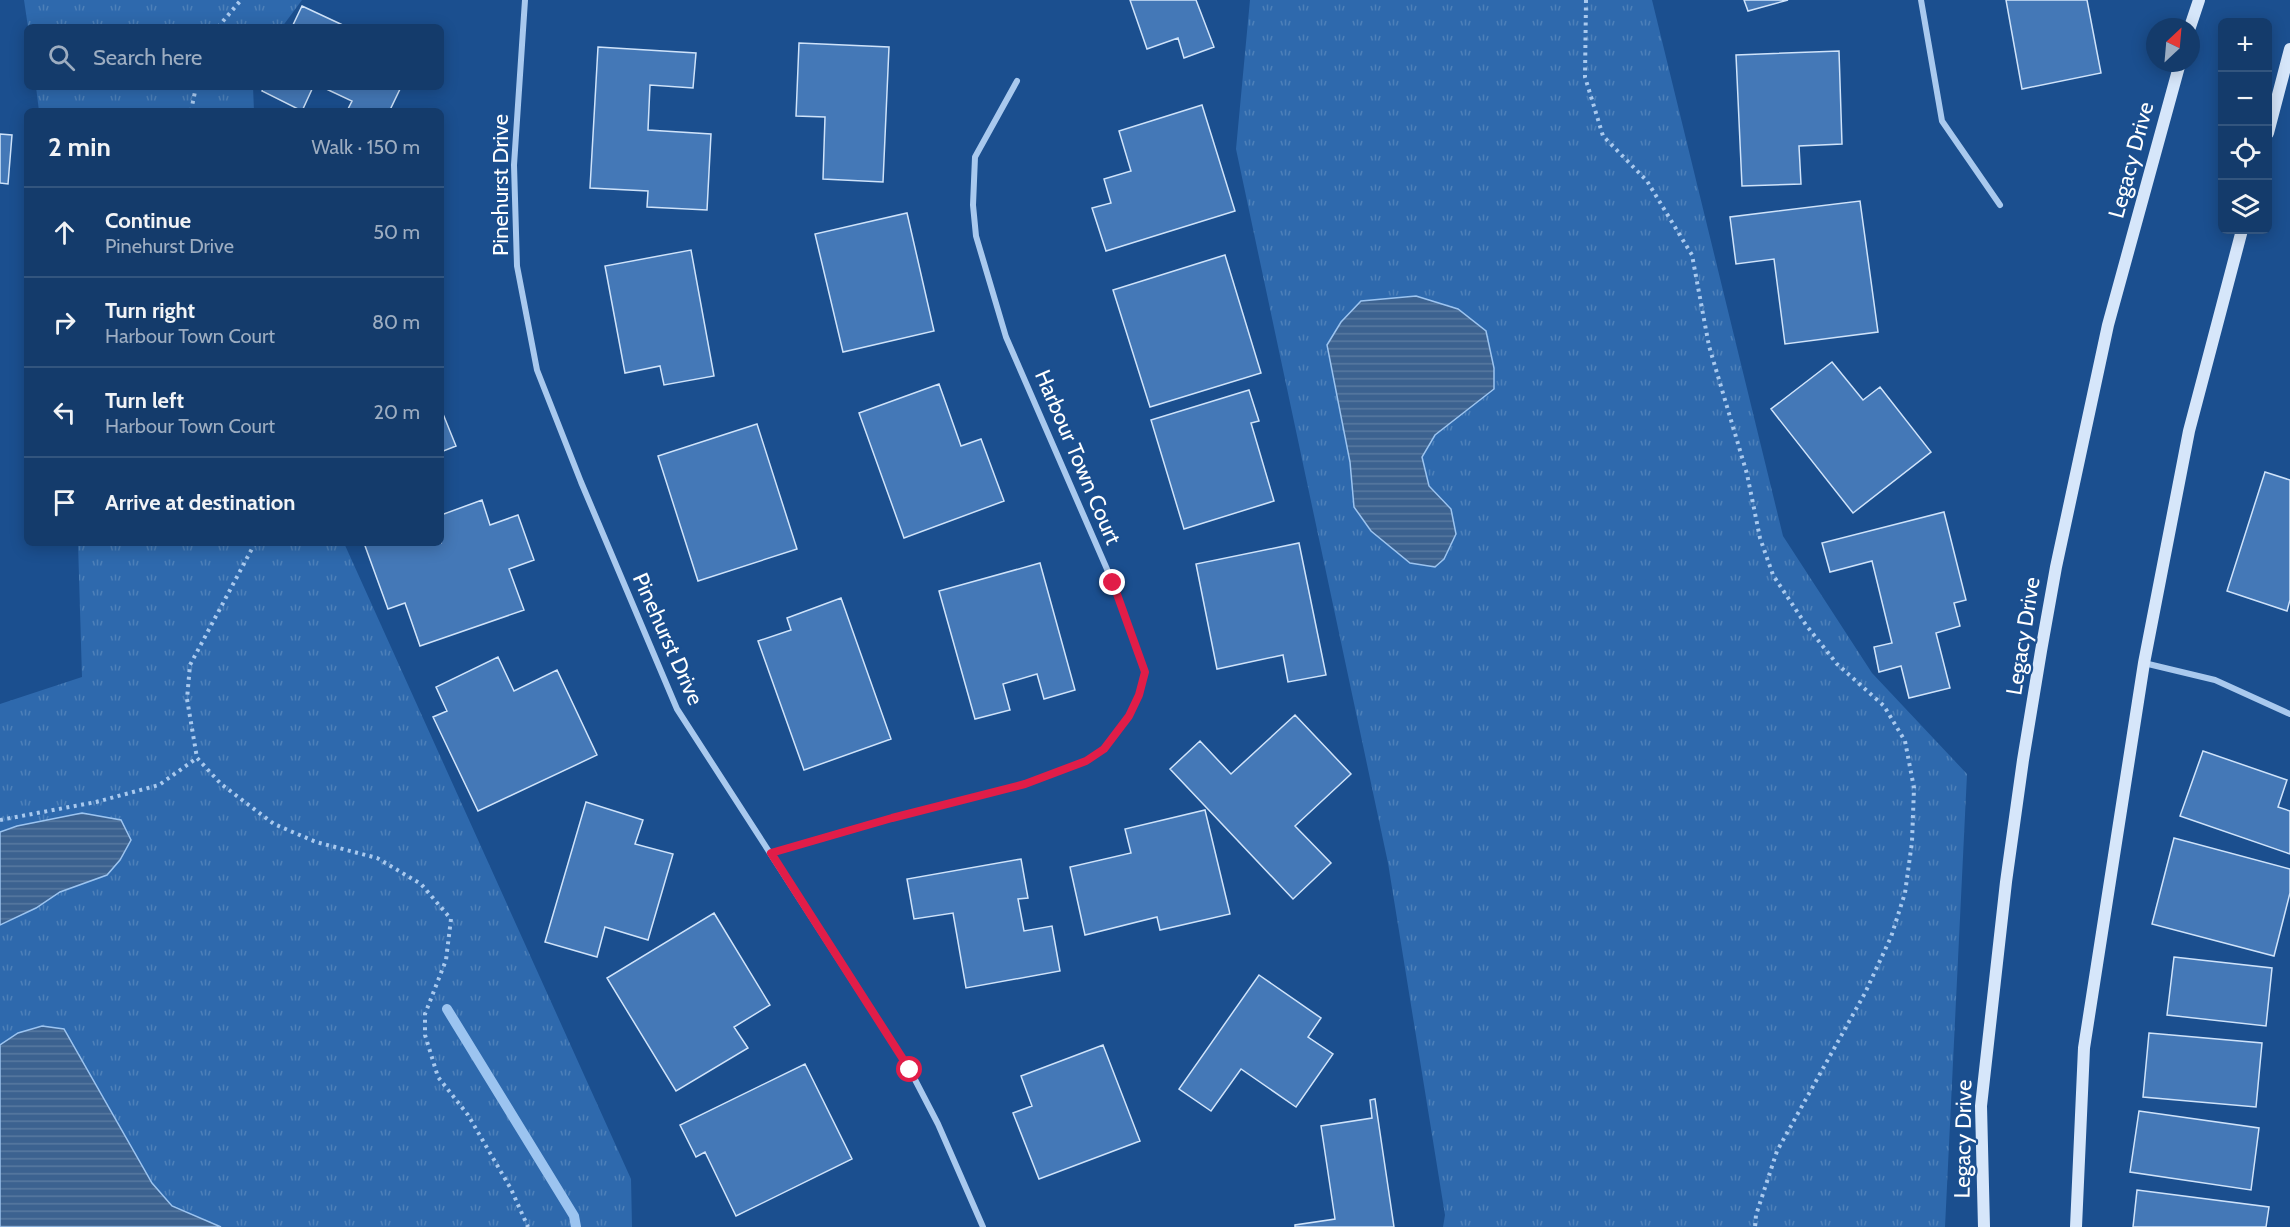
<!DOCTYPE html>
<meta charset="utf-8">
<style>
body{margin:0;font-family:Cabin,sans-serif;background:#1d4271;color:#f1f3f6}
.controls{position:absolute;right:18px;top:18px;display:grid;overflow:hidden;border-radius:9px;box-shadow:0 3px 15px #0003}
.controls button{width:54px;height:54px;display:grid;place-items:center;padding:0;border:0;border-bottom:2px solid #33557e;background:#143b6b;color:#f1f3f6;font:30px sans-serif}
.compass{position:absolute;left:2146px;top:18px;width:54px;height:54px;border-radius:50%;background:#143b6b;box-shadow:0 3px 15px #0003;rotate:26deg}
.stop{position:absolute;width:18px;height:18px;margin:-14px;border:4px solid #e11d48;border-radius:50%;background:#fff}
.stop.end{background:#e11d48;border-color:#fff;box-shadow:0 2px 6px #0008}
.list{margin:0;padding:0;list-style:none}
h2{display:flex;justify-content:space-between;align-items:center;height:78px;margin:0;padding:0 24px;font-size:26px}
h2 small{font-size:20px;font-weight:400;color:#9dadc1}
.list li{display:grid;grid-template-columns:39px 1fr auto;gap:18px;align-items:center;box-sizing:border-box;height:90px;padding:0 24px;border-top:2px solid #33557e}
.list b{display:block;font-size:22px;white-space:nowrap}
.list p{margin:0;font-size:20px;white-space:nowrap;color:#9dadc1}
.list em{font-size:20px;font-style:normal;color:#9dadc1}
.icon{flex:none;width:33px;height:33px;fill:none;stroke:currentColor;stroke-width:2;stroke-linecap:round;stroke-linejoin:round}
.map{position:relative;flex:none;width:2290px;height:1227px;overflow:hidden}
.search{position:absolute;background:#143b6b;box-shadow:0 3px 15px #0003;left:24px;top:24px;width:420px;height:66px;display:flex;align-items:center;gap:15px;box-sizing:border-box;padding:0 21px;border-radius:9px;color:#9dadc1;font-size:22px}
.panel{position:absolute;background:#143b6b;box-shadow:0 3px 15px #0003;left:24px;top:108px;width:420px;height:438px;border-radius:9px}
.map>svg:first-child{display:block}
</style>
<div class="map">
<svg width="2290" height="1227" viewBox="0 0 2290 1227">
<defs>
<pattern id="grass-tufts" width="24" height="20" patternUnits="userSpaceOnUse" patternTransform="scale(1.5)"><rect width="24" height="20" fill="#2e69ad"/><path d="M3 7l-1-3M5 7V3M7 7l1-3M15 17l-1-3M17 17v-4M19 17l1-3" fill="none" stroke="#4d80b9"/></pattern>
<pattern id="water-rules" width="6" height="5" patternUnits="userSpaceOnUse" patternTransform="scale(1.5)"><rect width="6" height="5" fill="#3c6290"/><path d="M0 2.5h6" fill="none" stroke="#597aa1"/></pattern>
</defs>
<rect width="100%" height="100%" fill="#1b4f8f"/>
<path fill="url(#grass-tufts)" d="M24,0H302L282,27H28Z
M1250,0H1652L1783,536L1872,673L1967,774L1945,1227H1443L1445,1215L1388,863L1236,149Z
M36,87H253L254,111H39Z
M78,543H344L631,1179L632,1227H0V704L82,677Z"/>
<path fill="url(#water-rules)" stroke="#9cc4f0" stroke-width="1.5" d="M1416,296L1458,309L1486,331L1494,368V389L1435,435L1422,457L1429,486L1451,509L1456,534L1444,559L1435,567L1410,563L1371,531L1354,507L1350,462L1327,345L1341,322L1361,301Z
M82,813L121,820L131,840L120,860L107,875L60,892L36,908L0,925V832L17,826Z
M42,1026L64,1029L152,1183L172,1206L221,1227H0V1045L18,1033Z"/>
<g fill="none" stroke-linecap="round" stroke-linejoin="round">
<path stroke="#9cc4f0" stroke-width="10" d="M447,1009L574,1216L576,1227"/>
</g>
<path fill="#4478b7" stroke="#cfe3fa" stroke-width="1.5" d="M1130,0H1196L1214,47L1184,58L1178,38L1147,49Z
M1744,0H1788L1748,11Z
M2006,0H2087L2101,73L2022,89Z
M302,6L347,27H292Z
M799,43L889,47L883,182L823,179L825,117L796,116Z
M598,47L696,53L693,88L650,85L648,130L711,134L707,210L647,207L648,191L590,188Z
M1839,51L1842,144L1799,146L1801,184L1742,186L1736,55Z
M264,87H313L302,111L262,91Z
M322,87H401L390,110L392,111H347L352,101Z
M1202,105L1235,211L1106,251L1092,208L1111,203L1104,179L1131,171L1119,131Z
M0,134L12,135L8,184L0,183Z
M1860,201L1878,332L1785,344L1774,259L1736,264L1730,217Z
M907,213L934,331L843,352L815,234Z
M691,250L714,376L664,385L660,366L625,373L605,266Z
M1225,255L1261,373L1150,407L1113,290Z
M1832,362L1863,400L1880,387L1931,452L1853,513L1771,409Z
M939,384L961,446L981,439L1004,501L904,538L859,413Z
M1249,390L1259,421L1251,423L1274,501L1184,529L1151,420Z
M441,409L456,446L441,452Z
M757,424L797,549L698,581L658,456Z
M2265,472L2290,480V600L2287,611L2227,591Z
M482,500L490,525L518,515L534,560L509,569L524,610L420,646L405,603L388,609L364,543H441V515Z
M1944,512L1966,600L1954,603L1960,626L1936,633L1950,688L1909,698L1901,666L1879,672L1874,647L1892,643L1872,561L1830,572L1822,543Z
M1299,543L1326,675L1288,682L1283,655L1217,669L1196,564Z
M1040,563L1075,690L1044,699L1037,674L1003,684L1010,710L975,719L939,591Z
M841,598L891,739L804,770L758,641L791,630L787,618Z
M498,657L514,691L557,670L597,755L478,811L433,717L447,711L436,687Z
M1295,715L1351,774L1295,826L1331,863L1293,899L1170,769L1200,741L1231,774Z
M2203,751L2287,780L2278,807L2290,811V854L2180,816Z
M586,802L643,820L635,844L673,854L648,940L605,927L597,957L545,942Z
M1205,810L1230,914L1160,930L1157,917L1085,935L1070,867L1131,853L1125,829Z
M2174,838L2290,869V893L2274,956L2152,924Z
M1021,859L1028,898L1018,899L1024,931L1052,926L1060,971L966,988L953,913L914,919L907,879Z
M714,913L770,1005L734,1027L748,1048L676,1091L607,978Z
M2174,957L2272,968L2266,1026L2167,1015Z
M1259,975L1321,1018L1308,1037L1333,1054L1296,1107L1241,1069L1211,1111L1179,1089Z
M2149,1033L2262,1043L2256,1107L2143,1097Z
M1103,1045L1140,1141L1039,1179L1013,1113L1032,1106L1021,1076Z
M805,1064L852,1159L736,1216L705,1152L696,1157L680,1125Z
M1375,1099L1394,1227H1295V1225L1335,1219L1321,1126L1372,1118L1370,1100Z
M2139,1111L2259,1128L2251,1190L2130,1172Z
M2137,1190L2269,1207L2266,1227H2133Z"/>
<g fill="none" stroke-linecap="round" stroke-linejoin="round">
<path stroke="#a9c9ee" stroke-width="4" stroke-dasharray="3 4.5" stroke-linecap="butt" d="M1586,0L1585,77L1603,136L1647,181L1692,255L1709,346L1747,474L1760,538L1773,575L1806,625L1837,664L1884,706L1905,741L1914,788L1912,842L1905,893L1891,937L1865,993L1777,1151L1756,1215L1755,1227
M218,27L241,0
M191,111L196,87
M255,543L190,665L187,699L197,758L221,784L274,824L316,842L377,858L421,884L451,919L446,960L425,1014V1035L438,1077L468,1115L511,1189L528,1227
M0,820L96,802L159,785L197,758"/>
<path stroke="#a9c9ee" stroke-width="6" d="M525,0L514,165L517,266L537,370L581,482L677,709L910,1070L938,1124L983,1227
M1921,0L1942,121L2000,205
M2144,663L2215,680L2290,714
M771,853L892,818L1025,784L1086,761L1104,749L1129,716L1139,695L1145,672L1113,583L1006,337L976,236L973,205L975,157L1017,81"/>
<path stroke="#d6e6fa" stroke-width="12" d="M2190,27L2199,0
M2268,133L2290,49
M1984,1227L1981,1106L2006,882L2023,760L2041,651L2056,567L2108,325L2180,63
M2076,1227L2084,1048L2144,663L2189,431L2242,230"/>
</g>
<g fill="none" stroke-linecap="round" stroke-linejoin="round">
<path stroke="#e11d48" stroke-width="8" d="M910,1070L771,853L892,818L1025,784L1086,761L1104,749L1129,716L1139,695L1145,672L1113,583"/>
</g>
<g text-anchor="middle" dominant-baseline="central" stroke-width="4.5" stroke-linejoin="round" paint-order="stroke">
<g font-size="22" fill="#fff" stroke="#1b4f8f">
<text transform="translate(2131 160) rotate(-75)">Legacy Drive</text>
<text transform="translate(500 185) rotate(-90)">Pinehurst Drive</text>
<text transform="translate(1078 457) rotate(67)">Harbour Town Court</text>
<text transform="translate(2023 636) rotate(-81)">Legacy Drive</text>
<text transform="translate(668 639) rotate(66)">Pinehurst Drive</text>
<text transform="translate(1963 1139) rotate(-89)">Legacy Drive</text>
</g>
</g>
</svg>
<div class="controls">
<button>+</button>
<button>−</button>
<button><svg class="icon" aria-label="locate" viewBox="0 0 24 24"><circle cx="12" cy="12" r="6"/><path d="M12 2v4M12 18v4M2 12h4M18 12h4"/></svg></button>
<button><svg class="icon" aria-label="layers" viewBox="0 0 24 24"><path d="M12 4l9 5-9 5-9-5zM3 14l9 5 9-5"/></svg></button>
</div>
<svg class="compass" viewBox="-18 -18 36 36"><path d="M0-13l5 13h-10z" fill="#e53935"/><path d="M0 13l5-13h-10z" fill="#9dadc1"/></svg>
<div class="stop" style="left:910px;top:1070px"></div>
<div class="stop end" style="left:1113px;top:583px"></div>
<div class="search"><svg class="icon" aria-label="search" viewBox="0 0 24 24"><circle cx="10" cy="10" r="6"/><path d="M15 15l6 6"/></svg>Search here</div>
<section class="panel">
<h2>2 min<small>Walk · 150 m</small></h2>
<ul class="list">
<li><svg class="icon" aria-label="ahead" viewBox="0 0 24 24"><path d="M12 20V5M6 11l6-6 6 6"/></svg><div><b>Continue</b><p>Pinehurst Drive</p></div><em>50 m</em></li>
<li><svg class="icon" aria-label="right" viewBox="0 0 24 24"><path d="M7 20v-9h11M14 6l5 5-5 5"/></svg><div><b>Turn right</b><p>Harbour Town Court</p></div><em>80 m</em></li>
<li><svg class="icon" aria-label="left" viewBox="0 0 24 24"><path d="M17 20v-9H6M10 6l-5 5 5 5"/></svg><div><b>Turn left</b><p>Harbour Town Court</p></div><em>20 m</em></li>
<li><svg class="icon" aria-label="arrive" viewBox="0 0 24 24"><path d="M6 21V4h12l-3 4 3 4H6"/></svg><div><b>Arrive at destination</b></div></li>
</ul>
</section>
</div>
